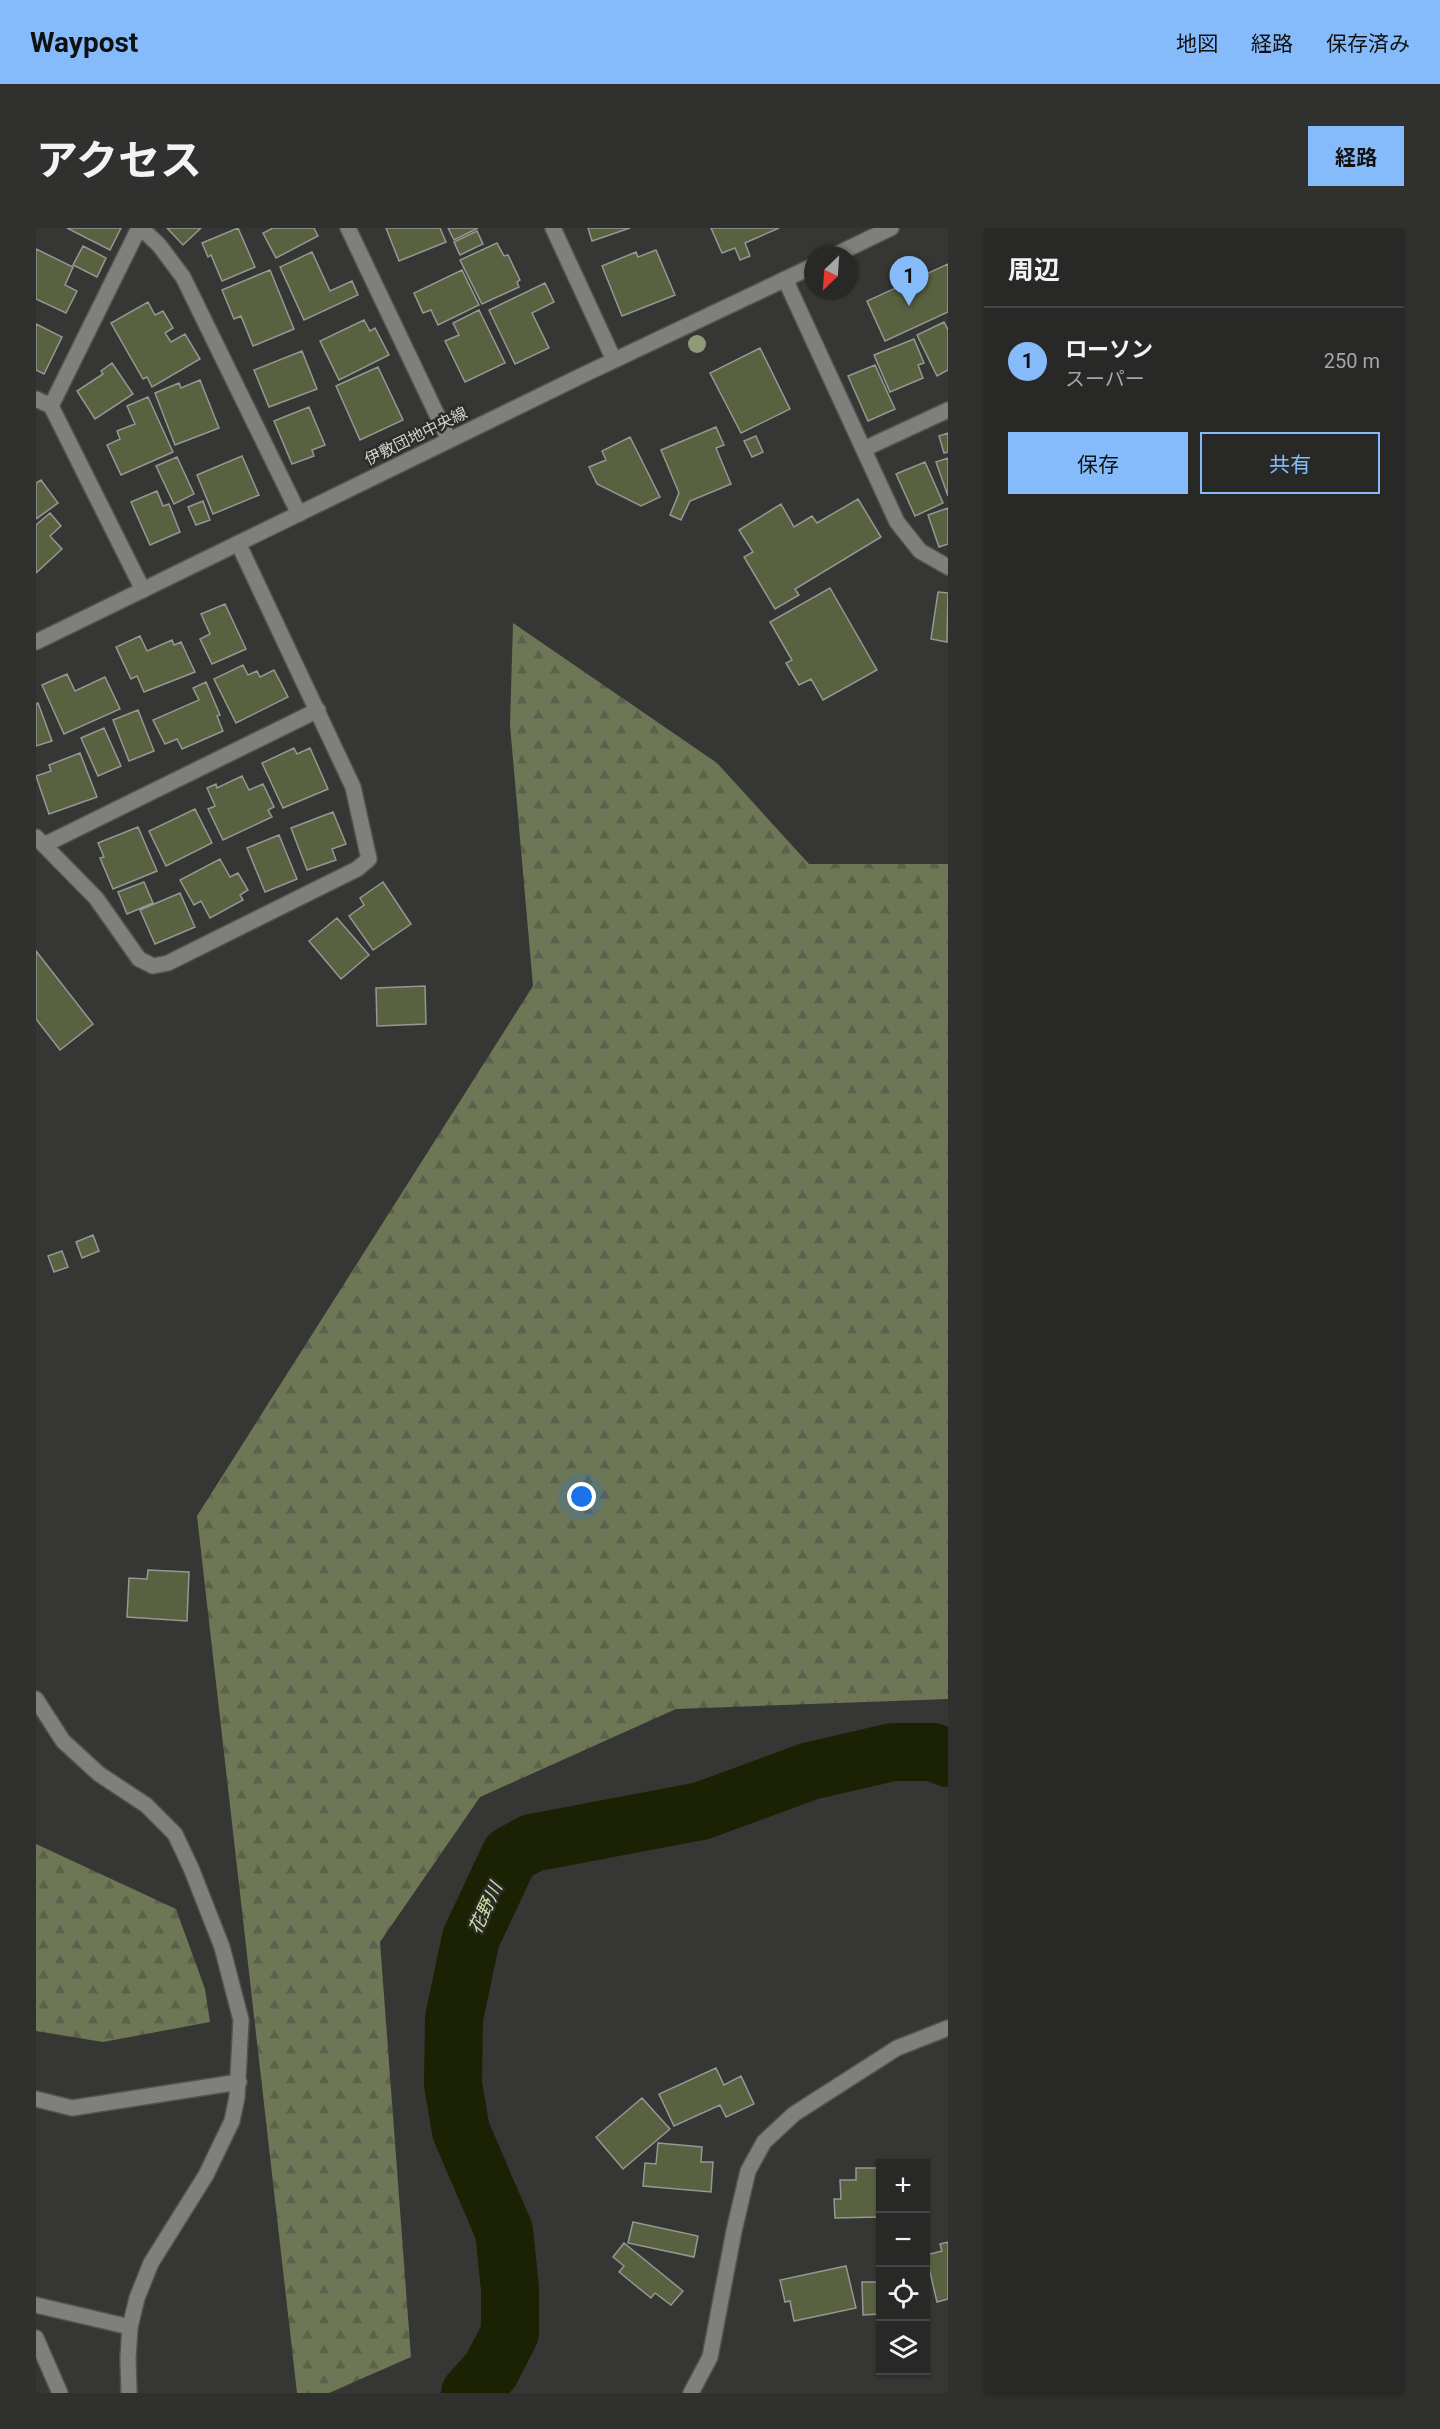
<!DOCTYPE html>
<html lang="ja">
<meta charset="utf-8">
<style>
body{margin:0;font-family:Roboto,"Noto Sans JP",sans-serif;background:#30312f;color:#f1f3f6}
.controls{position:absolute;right:18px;bottom:18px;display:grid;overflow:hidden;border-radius:0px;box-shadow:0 2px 4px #0004}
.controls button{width:54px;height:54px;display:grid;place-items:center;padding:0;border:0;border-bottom:2px solid #444544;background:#282927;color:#f1f3f6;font:30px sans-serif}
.compass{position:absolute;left:768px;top:18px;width:54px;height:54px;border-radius:50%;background:#282927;box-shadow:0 2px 4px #0004;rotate:205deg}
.you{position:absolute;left:546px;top:1269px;width:21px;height:21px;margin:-15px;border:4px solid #fff;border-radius:50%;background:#1a73e8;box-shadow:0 0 0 9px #1a73e833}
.badge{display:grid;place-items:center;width:39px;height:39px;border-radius:50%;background:#85bbfb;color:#111;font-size:20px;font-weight:700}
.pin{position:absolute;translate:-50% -50px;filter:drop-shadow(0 2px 3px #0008)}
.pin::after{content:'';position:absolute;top:32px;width:21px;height:18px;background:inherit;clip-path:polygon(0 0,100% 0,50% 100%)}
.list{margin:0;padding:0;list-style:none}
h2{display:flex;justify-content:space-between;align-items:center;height:78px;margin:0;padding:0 24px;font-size:26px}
h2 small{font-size:20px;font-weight:400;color:#a5a6a7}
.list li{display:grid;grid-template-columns:39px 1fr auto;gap:18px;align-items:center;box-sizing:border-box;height:108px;padding:0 24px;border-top:2px solid #444544}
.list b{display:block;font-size:22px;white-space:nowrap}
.list p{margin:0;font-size:20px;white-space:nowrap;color:#a5a6a7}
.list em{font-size:20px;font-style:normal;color:#a5a6a7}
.actions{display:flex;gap:12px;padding:18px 24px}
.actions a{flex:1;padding:14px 0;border:2px solid #85bbfb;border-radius:0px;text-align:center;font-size:21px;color:#85bbfb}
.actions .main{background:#85bbfb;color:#111}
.icon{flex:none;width:33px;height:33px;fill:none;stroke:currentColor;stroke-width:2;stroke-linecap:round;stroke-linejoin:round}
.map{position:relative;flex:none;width:912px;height:2165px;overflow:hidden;border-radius:0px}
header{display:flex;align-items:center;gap:36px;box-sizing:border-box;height:84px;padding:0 30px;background:#85bbfb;color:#111}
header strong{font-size:28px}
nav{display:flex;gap:33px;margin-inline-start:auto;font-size:21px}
.intro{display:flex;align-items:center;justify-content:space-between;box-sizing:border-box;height:144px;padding:0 36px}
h1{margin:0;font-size:42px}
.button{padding:15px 27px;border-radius:0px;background:#85bbfb;color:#111;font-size:21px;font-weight:700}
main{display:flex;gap:36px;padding:0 36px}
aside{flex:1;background:#282927;border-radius:0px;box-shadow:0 2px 4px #0004}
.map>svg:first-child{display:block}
</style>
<header>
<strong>Waypost</strong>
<nav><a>地図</a><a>経路</a><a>保存済み</a></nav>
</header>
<div class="intro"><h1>アクセス</h1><a class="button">経路</a></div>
<main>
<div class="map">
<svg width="912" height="2165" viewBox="0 0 912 2165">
<defs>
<pattern id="forest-firs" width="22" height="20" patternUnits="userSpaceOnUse" patternTransform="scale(1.5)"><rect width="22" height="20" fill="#6e7755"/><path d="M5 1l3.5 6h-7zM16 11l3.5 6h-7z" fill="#5b614c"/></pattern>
</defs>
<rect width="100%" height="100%" fill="#363734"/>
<path fill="url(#forest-firs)" d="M477,395L681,535L773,636H912V1471L640,1481L444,1569L344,1714L375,2129L293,2165H261L161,1288L497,758L474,497Z
M0,1616L140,1681L169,1761L174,1794L67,1814L0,1803Z"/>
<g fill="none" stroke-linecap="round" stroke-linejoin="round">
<path stroke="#1b2103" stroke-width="58" d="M434,2165L455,2142L474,2105V2060L468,2003L425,1903L417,1856L418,1790L435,1710L474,1627L496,1615L665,1583L774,1543L857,1524H897L912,1530"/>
</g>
<path fill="#596240" stroke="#969794" stroke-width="1.5" d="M31,0H85L74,22Z
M131,0H165L147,17Z
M202,0L219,39L186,53L175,27L172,29L166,15Z
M237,0H278L282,8L240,30L227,5Z
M350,0H404L410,14L363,33Z
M412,0H442L418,12Z
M552,0H594L556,13Z
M675,0H743L709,15L714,28L704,32L699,20L686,25Z
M441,3L447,16L424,27L418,14Z
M461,15L468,28L472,27L484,52L481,54L483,59L446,76L424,32Z
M47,18L70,30L61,49L37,37Z
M0,21L37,39L29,57L41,63L30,85L0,71Z
M620,22L639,67L586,88L566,38L600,24L602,29Z
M276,24L294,63L316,53L322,67L268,92L244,39Z
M912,36V84L849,113L831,73Z
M234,42L258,101L217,118L205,88L198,91L186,62Z
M426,42L443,77L402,97L395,82L387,85L378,65Z
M509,55L518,74L496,85L513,120L479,136L453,82Z
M112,74L119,87L127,83L137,100L129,105L135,114L149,106L164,131L116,159L111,149L107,151L75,95Z
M443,82L469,135L429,154L409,113L423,107L417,95Z
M328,92L334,103L339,100L353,127L303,152L284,113Z
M908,94L912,102V142L901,148L881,107Z
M0,96L26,109L8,146L0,142Z
M878,111L888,135L882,137L887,150L854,164L838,127Z
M724,120L754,181L705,205L674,145Z
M266,123L281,161L233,179L218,142Z
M76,135L97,166L59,191L41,163L67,146L65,143Z
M839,137L859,181L832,193L812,148Z
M342,139L367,192L324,212L300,158Z
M164,152L183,200L139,217L119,165L143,155L145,160Z
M112,169L137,224L85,247L71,217L84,211L81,203L99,196L91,178Z
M273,179L289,217L276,222L278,228L256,236L238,193Z
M680,199L688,217L680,220L695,256L654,273L645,292L634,287L643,265L625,222Z
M912,205V224L908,225L903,208Z
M720,208L727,224L716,229L708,213Z
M594,209L624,269L605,278L561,256L553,239L570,232L566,223Z
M206,228L223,267L177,286L161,247Z
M141,229L158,266L138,276L120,238Z
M912,230V268L900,234Z
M889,234L907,275L879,288L860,246Z
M5,252L22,275L0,291V255Z
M121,263L127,278L133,276L144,304L114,317L95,274Z
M822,271L845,309L759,361L763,367L739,381L708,329L717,324L703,302L745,276L758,299L776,288L781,295Z
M167,273L174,292L160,297L152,279Z
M912,280V316L903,319L892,287Z
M14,285L25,298L14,308L26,321L0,345V297Z
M794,360L841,442L787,472L775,451L763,457L750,435L756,432L734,394Z
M902,364L912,365L911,414L895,411Z
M189,376L210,421L176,436L164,411L174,406L165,386Z
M104,408L111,423L136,412L138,417L145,414L159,444L108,464L101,448L95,451L80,419Z
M207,437L212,447L221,443L224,449L238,442L252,469L200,495L178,451Z
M31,446L39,463L69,449L84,481L28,506L6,457Z
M170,454L184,487L181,488L187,503L146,521L141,511L129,516L117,492L163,472L157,460Z
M2,475L16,513L0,518V476Z
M102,482L118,523L93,533L77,492Z
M68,500L85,538L62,548L45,510Z
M258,520L261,526L274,520L292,561L247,580L226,535Z
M44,525L61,569L13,586L0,548L15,543L13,537Z
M206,548L213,562L227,556L238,579L232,582L236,589L187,612L172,581L179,578L171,560L180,556L181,560Z
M159,581L176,615L130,638L113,603Z
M297,584L310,616L296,621L300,632L271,642L255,600Z
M102,599L121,643L77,661L64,630L68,629L62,615Z
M243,607L261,651L229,664L211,620Z
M184,631L194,649L202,645L212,662L204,667L207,672L174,690L165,673L158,677L144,652Z
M108,654L117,675L91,686L82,664Z
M347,654L375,696L337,722L313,688L328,677L324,670Z
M144,665L159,699L119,716L104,682Z
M301,690L333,727L305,751L273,713Z
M0,723L57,796L24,822L0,791Z
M389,758L390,796L341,798L340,760Z
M57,1007L63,1023L46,1030L40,1014Z
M26,1023L32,1039L18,1044L12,1028Z
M112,1342L153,1344L151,1393L91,1389L93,1350L111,1351Z
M680,1840L688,1857L705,1848L718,1876L690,1889L684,1877L638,1898L623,1866Z
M606,1870L634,1901L587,1941L560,1909Z
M622,1915L666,1919L665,1934H677L675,1964L607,1958L609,1935L620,1936Z
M820,1940H844V1989L799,1990L798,1971H805L804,1952H820Z
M597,1994L662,2008L658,2029L592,2015Z
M912,2014V2071L901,2074L890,2027L906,2023L904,2016Z
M588,2015L647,2063L635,2077L619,2065L615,2070L583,2044L588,2038L577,2029Z
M810,2038L820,2080L758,2093L754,2073L749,2074L744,2052Z
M826,2054H844V2086L827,2087Z"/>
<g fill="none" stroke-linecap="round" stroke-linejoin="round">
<defs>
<path id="minor" d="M105,0L123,17L147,49L263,286
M312,0L413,212
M517,0L578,132
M749,51L861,294L884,323L912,339
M0,171L15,178L107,362
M15,178L103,0
M828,221L912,182
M0,609L60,670L103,731L117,738L132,735L321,641L333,631L317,559L202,315
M8,617L282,482
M0,1871L36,1880L203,1854
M0,2077L94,2099
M0,2110L24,2165"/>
<path id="tertiary" d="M799,27L855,0
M0,414L547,147L777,38
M0,1471L27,1513L63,1546L110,1577L139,1606L155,1640L186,1719L205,1792L201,1869L196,1893L170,1947L115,2035L101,2070L94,2099L92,2130L93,2165
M655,2165L674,2129L698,2003L712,1943L728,1914L758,1886L861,1820L912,1800"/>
</defs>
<use href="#minor" stroke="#535452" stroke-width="18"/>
<use href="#tertiary" stroke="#535452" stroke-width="18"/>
<use href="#minor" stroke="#7f807d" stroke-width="15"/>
<use href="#tertiary" stroke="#7f807d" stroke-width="15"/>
</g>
<circle fill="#909a77" cx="661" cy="116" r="9"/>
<g text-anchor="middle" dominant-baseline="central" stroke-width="5" stroke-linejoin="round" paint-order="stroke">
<g font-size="16" fill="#d1d2d0" stroke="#2c2c2a">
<text transform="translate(380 208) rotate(-26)">伊敷団地中央線</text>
</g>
<g font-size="18" font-style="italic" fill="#d1e2a5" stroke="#2c2c2a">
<text transform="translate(449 1680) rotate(-65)">花野川</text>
</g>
</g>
</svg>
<div class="controls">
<button>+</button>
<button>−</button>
<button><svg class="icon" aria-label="locate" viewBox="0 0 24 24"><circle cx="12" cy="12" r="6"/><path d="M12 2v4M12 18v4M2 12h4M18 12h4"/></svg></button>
<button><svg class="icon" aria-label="layers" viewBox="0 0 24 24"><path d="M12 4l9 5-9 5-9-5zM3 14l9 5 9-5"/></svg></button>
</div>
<svg class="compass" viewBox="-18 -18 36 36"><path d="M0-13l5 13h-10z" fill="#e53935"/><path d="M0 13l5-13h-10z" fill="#a5a6a7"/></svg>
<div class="you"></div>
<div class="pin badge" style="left:873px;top:78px">1</div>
</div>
<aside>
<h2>周辺<small></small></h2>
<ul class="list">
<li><span class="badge">1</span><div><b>ローソン</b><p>スーパー</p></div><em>250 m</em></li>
</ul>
<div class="actions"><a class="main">保存</a><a>共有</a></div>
</aside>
</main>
